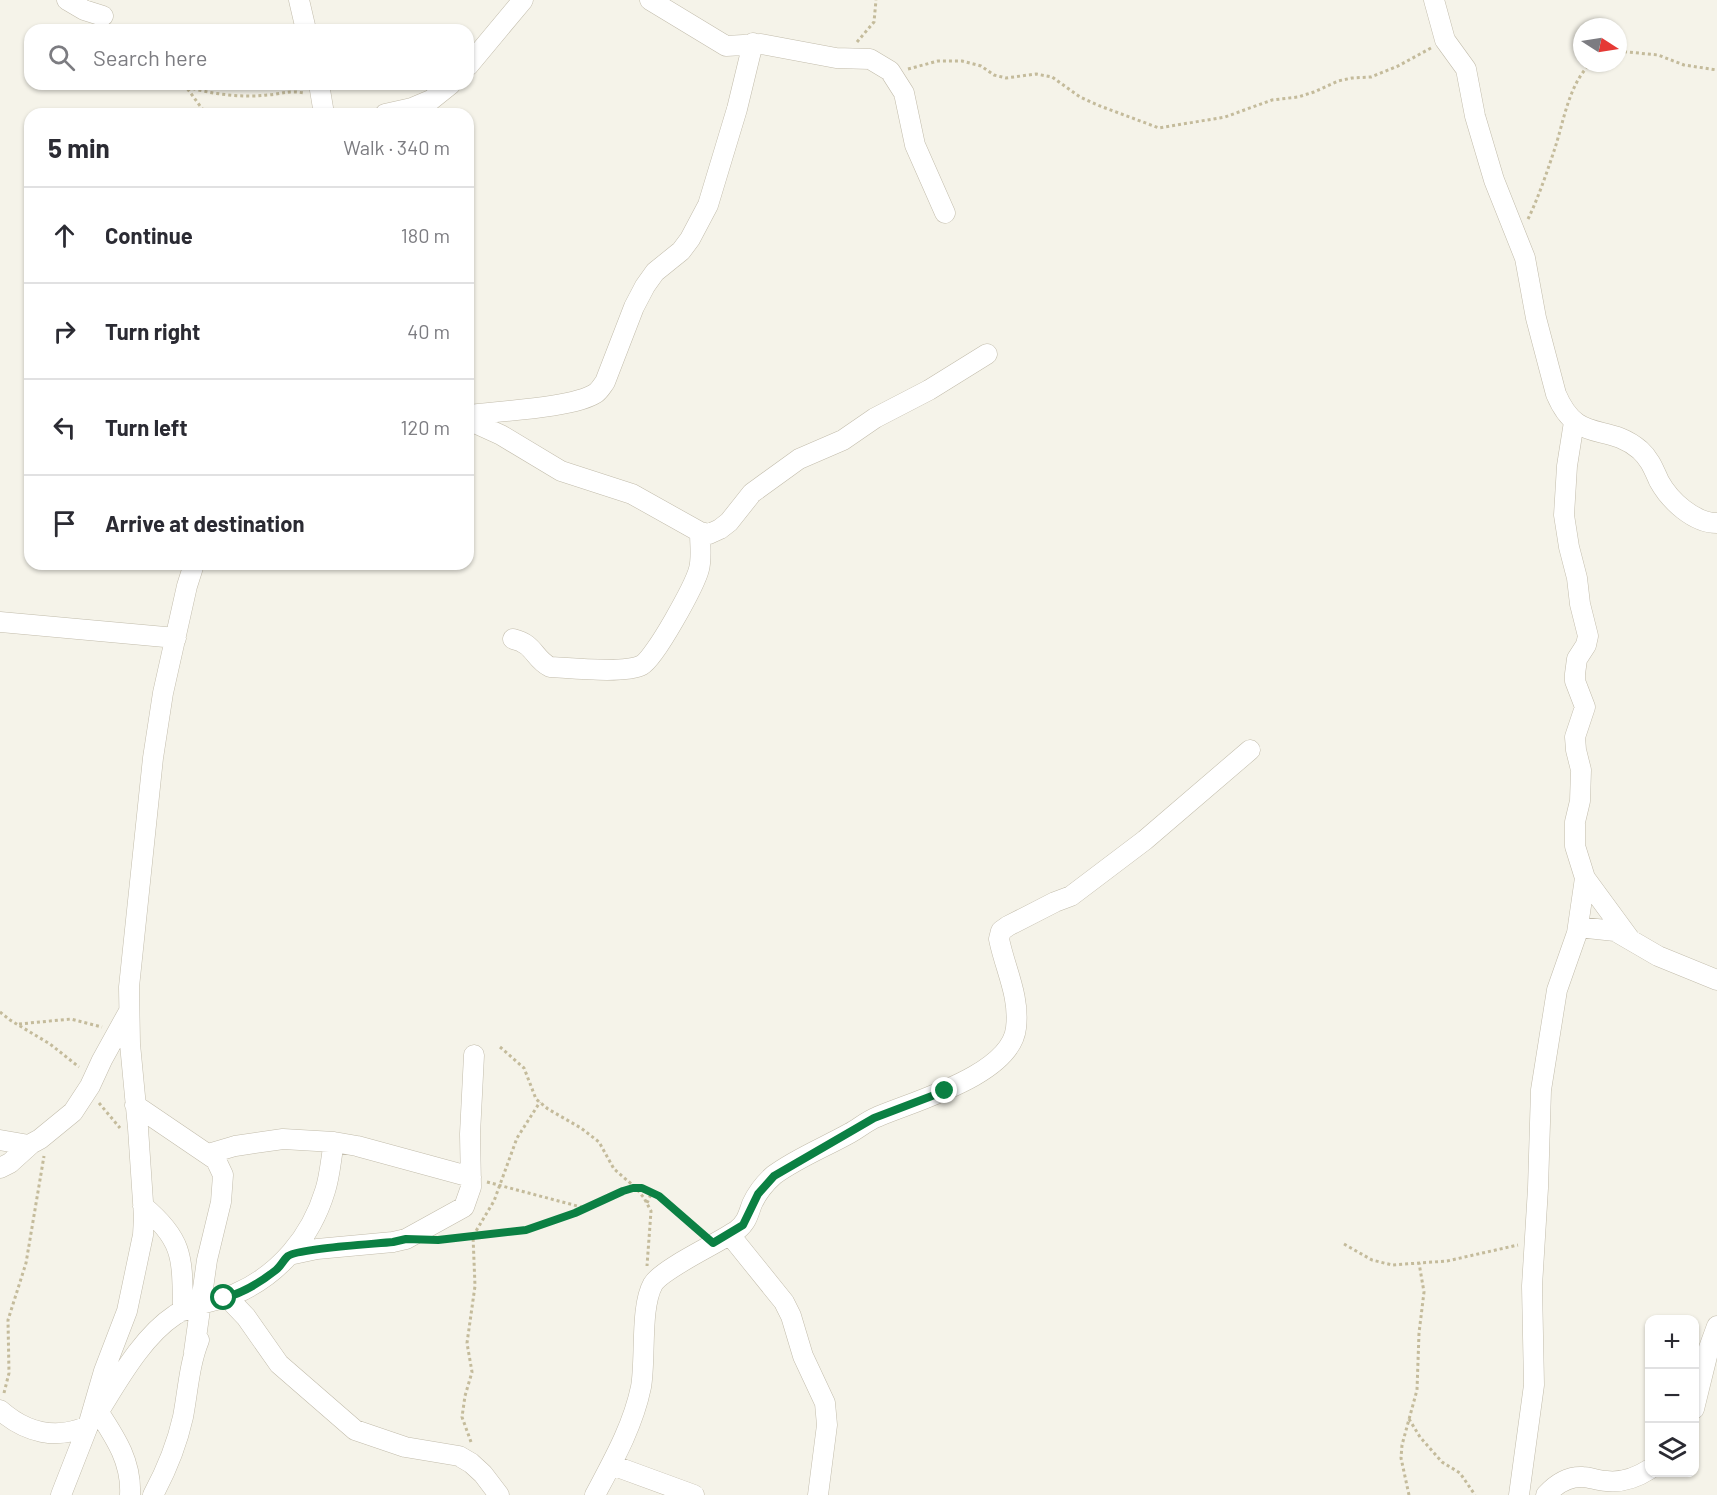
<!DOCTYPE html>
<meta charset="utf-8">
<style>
body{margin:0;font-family:Barlow,sans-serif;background:#f7f7f7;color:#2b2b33}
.controls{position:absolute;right:18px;bottom:18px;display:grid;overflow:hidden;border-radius:12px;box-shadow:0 2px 4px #0004}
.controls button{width:54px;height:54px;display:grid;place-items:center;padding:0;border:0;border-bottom:2px solid #e1e1e2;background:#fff;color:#2b2b33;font:30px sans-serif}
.compass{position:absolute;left:1573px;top:18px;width:54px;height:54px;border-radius:50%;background:#fff;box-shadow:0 2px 4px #0004;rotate:102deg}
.stop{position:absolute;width:18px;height:18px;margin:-14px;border:4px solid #0b8043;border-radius:50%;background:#fff}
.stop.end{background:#0b8043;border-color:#fff;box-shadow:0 2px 6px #0008}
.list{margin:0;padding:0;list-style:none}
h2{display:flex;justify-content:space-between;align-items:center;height:78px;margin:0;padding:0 24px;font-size:26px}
h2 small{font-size:20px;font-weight:400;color:#7c7c81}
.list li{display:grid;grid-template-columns:39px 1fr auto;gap:18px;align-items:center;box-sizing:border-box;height:96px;padding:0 24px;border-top:2px solid #e1e1e2}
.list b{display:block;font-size:22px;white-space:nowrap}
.list em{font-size:20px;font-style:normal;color:#7c7c81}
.icon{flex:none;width:33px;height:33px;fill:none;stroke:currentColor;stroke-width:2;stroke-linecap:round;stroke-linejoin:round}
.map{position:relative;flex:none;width:1717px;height:1495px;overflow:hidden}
.search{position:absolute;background:#fff;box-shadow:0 2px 4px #0004;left:24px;top:24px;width:450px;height:66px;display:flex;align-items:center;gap:15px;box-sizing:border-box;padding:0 21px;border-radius:18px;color:#7c7c81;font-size:22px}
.panel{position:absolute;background:#fff;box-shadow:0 2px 4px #0004;left:24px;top:108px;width:450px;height:462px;border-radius:18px}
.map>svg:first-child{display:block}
</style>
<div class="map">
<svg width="1717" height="1495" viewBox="0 0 1717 1495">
<rect width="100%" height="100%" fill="#f5f3e9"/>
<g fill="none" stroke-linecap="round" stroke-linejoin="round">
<defs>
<path id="minor" d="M67,0L84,10L103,16
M299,0L306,30
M650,0L726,46L761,44L836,58L870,59L890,71L904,93L915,145L945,213
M1434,0L1445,40L1466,69L1475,116L1494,180L1525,258L1536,318L1556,394C1578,446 1606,421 1640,450C1650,459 1654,470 1659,481C1670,501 1694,523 1717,523
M468,66L523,0
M319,84L324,114
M385,114L412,108L431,100L451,84
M468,415C497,411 574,408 596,393C600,390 602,386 605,382L634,307L645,286L655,272L681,251L690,239L708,205L737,109L753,43
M468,420L501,435L561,471L632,494L700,532L709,534L720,529L729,522L752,493L799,459L843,440L875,418L929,390L987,354
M1574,422L1567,466L1564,515L1569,547L1577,578L1580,604L1588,636L1586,645L1577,659L1575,674V681L1585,707L1575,737L1576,750L1581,770L1580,801L1575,822V846L1585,878L1629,938
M0,622L176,638
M513,639C535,644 533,658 550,667C570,668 626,674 642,665C655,658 695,585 699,569C702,558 700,545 700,532
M1578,927L1615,931L1658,956L1717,980
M135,1105L216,1160L223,1175L221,1202L207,1260L194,1352
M0,1140L29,1145L40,1139L73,1112L90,1086L102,1060L128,1013
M208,1154L235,1146L283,1139L334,1142L357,1146L471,1177
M0,1168L10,1163L31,1144
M143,1206C185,1241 182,1259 183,1311
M730,1235L784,1302L791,1316L803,1356L825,1403L827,1425L818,1495
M289,1255L317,1249L393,1242L406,1239L464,1207L471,1187L470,1134L474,1055
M227,1297L246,1317L279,1364L355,1430L405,1447L459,1456L471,1463L483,1474L499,1495
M94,1405C112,1433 132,1459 130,1495
M1694,1409L1709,1348L1717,1326
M0,1410C26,1433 56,1440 88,1426
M99,1411C119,1379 143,1336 175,1315C192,1303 216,1302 235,1294C279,1275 311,1237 325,1191C330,1176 331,1158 334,1142
M612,1465L694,1495
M61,1495L88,1426L104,1371L127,1311L143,1235L144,1217L138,1128L130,1044L129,987L153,758L163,693L187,586L194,564
M153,1495C166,1471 177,1444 183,1417C188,1391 189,1365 199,1340
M595,1495C613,1461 633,1426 641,1387C646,1359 640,1307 653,1284C663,1268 719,1243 737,1230C747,1222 748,1215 752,1204C757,1193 766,1182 774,1175C797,1158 825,1147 850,1133C859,1128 867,1121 877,1117C914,1101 1011,1075 1016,1028C1020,996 1005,969 999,939L1001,931L1008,926L1055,902L1071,896L1145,840L1250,750
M1519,1495L1534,1385L1532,1286L1538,1188L1541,1090L1557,990L1577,933L1585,878
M1546,1495C1555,1485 1568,1476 1583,1477C1590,1477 1598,1481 1606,1481C1622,1483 1636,1478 1650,1469"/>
</defs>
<use href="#minor" stroke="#c2bcab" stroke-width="21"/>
<path stroke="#c4bb9b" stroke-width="3" stroke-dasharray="3 3" stroke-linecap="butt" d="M857,42L874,22L876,0
M1618,51L1658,55L1684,65L1717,70
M908,69L938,61H962L981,66L994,75L1006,78L1036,74L1052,77L1080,97L1100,106L1159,128L1225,117L1272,100L1298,97L1314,92L1338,81L1352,78L1371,77L1398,66L1431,48
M184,84L206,114
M187,87C211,94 242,98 267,95C283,94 287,90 304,93
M1528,219C1539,196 1547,172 1555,148C1564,120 1569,84 1591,63
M0,1012L10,1020L50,1044L79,1067
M19,1024L71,1019L102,1027
M500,1047L524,1068L536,1099L548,1109L581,1128L599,1142L614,1169L636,1188L644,1198L651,1211L647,1266
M99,1103L120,1128
M487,1182L585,1208
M647,1203L652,1192
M443,1239L526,1230L575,1213L623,1191L633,1188H642L659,1196L701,1232
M1344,1244L1372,1260L1392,1265L1447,1261L1518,1245
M4,1393L9,1373L8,1320L26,1263L44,1156
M1409,1419L1420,1437L1442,1462L1460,1473L1475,1495
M471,1442L462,1417L465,1396L472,1372L467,1343L475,1286L473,1236L494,1201L517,1138L540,1102
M1409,1495L1401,1458L1402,1445L1417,1390L1419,1333L1424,1292L1419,1263"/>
<use href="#minor" stroke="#fff" stroke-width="20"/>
</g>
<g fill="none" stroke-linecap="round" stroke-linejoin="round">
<path stroke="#0b8043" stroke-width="8" d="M224,1298C242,1293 261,1282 276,1270C281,1266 284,1259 288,1256C300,1248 375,1244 393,1242L406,1239L438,1240L526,1230L575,1213L623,1191L633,1188H642L659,1196L713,1243L743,1225L758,1194L774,1176L874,1118L945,1091"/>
</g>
</svg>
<div class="controls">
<button>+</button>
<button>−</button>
<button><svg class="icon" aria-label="layers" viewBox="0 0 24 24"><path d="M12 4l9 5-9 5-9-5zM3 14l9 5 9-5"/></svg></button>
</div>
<svg class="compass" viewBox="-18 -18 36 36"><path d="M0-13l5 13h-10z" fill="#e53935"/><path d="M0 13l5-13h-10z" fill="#7c7c81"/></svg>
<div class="stop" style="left:224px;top:1298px"></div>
<div class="stop end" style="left:945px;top:1091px"></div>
<div class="search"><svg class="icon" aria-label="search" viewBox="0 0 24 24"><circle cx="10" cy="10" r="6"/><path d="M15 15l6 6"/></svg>Search here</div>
<section class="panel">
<h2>5 min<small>Walk · 340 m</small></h2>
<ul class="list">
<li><svg class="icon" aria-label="ahead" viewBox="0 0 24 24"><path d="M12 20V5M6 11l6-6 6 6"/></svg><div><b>Continue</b></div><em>180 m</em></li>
<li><svg class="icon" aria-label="right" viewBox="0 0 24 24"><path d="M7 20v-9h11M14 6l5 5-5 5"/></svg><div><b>Turn right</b></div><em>40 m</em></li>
<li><svg class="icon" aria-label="left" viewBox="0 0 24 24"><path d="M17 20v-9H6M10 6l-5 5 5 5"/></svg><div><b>Turn left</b></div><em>120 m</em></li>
<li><svg class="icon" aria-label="arrive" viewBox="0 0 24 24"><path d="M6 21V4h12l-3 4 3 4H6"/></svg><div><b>Arrive at destination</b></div></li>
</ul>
</section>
</div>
